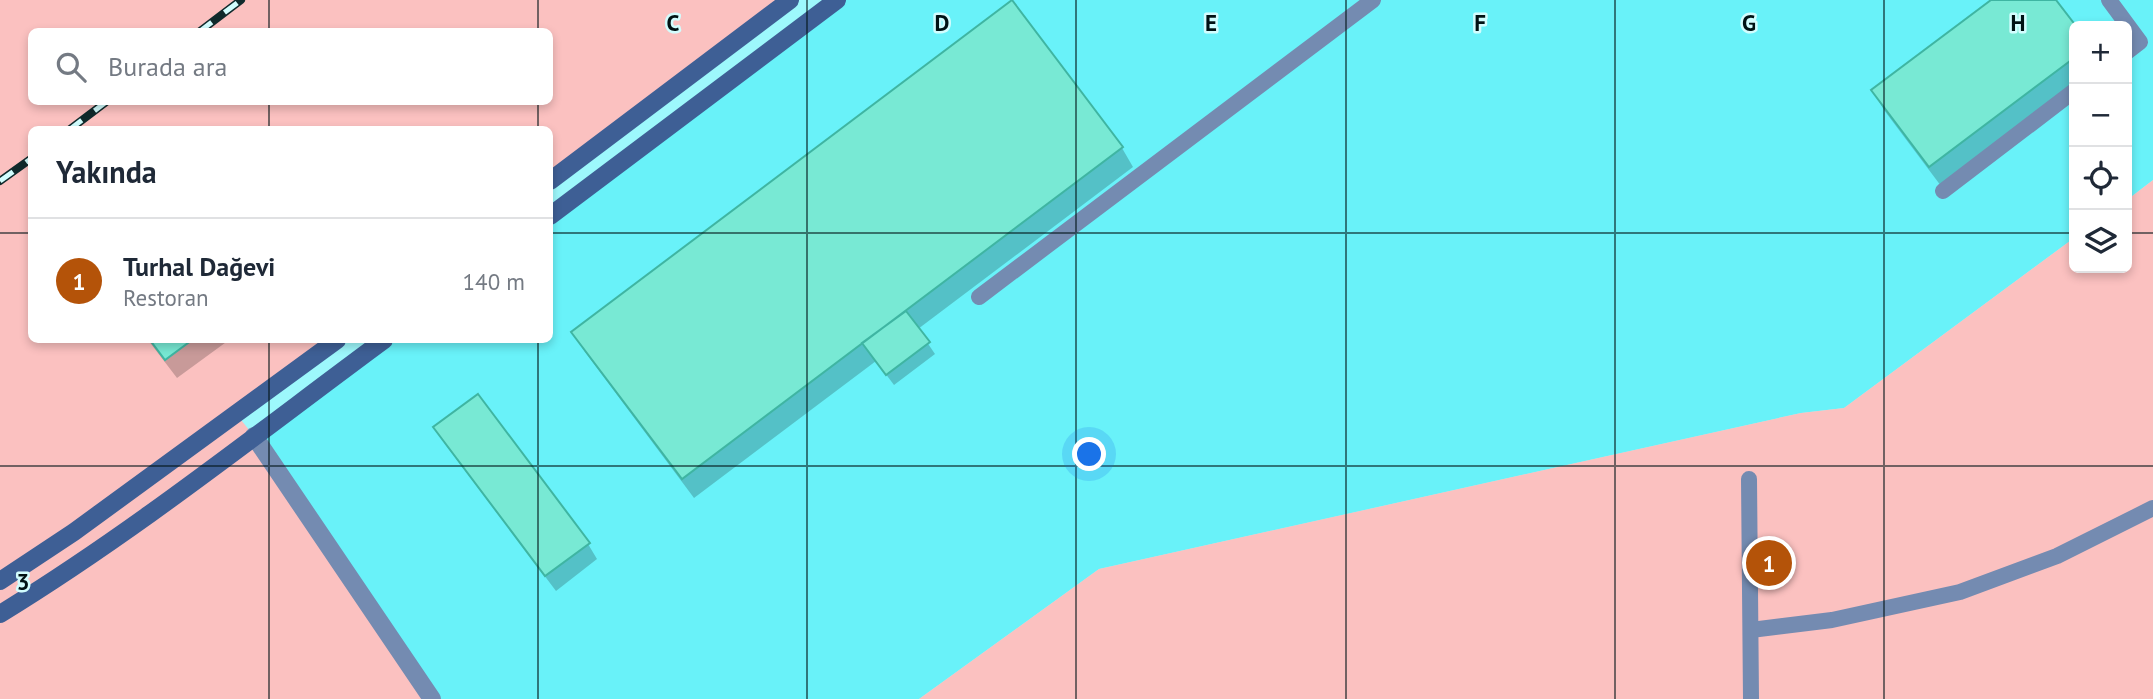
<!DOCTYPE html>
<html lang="tr">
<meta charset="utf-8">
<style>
body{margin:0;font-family:"PT Sans",sans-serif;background:#f2f2f3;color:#1f2937}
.controls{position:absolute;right:21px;top:21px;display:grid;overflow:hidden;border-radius:10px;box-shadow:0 4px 10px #0003}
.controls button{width:63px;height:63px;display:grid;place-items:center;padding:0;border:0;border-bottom:2px solid #e0e1e3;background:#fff;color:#1f2937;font:35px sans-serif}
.you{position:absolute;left:1090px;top:455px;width:24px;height:24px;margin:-18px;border:5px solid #fff;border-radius:50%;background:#1a73e8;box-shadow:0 0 0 10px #1a73e833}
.badge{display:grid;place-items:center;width:46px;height:46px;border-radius:50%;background:#b45309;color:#fff;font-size:23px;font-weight:700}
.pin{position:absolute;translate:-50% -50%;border:4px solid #fff;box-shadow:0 2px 7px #0006}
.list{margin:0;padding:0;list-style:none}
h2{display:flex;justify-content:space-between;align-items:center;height:91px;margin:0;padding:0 28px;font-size:30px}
h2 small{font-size:23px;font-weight:400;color:#747a83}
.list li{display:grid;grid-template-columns:46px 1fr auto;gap:21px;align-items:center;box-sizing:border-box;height:126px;padding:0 28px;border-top:2px solid #e0e1e3}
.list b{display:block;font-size:26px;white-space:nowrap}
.list p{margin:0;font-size:23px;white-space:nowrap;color:#747a83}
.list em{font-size:23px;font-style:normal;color:#747a83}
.icon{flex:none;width:38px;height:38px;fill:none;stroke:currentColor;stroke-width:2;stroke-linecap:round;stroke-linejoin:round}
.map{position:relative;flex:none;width:2153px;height:699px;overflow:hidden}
.search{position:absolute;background:#fff;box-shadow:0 4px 10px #0003;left:28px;top:28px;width:525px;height:77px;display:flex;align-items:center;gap:18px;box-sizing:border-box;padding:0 24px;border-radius:10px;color:#747a83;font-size:26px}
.panel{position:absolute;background:#fff;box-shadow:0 4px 10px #0003;left:28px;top:126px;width:525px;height:217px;border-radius:10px}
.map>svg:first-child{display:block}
</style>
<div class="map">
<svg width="2153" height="699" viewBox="0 0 2153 699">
<rect width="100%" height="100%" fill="#9df8fc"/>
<path fill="#69f2f9" d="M837,0H2153V180L2127,200V26H2074V238L1844,408L1801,413L1099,569L919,699H432L254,436L384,340H550V216Z"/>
<path fill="#fbc1c0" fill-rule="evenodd" d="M0,0H790L550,181V130H32V340H337L237,415L254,436L432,699H0ZM32,32H550V102H32Z
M2153,180V699H919L1099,569L1801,413L1844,408L2074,238V268H2127V200Z"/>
<path fill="#0003" d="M1994,0H2054L2074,27V86L1941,186L1884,110L1873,91Z
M1122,148L1133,167L918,329L935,354L894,385L876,361L694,498L585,352L573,333Z
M148,340H229L177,378Z
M436,428L588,544L597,559L556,591L445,444Z"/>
<path fill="#78e9d4" stroke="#3fb5a2" stroke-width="2" d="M1012,0L1123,147L682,479L571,332Z
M1991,0H2056L2076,26H2074V58L1929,167L1871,90Z
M906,311L930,342L886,375L862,343Z
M150,340H192L165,360Z
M478,394L590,543L545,576L433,427Z"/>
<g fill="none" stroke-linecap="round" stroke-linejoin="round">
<path stroke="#748bb1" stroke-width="16" d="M2109,0L2140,42L2127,52
M1943,191L2074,91
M979,297L1373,0
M1749,479L1751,699
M1751,630L1832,620L1960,592L2057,556L2153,508"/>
<path stroke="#748bb1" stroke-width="18" d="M254,436L432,699"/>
<path stroke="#3e5f95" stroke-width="18" d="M550,181L790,0
M550,216L837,0
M0,581L74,532L337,340
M0,614C134,532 258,433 384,340"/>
<defs>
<path id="rail" d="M199,32L241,0
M69,130L106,102
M0,181L32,158"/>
</defs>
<use href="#rail" stroke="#102a2c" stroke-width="8"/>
<use href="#rail" stroke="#d2fdfe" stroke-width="5" stroke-dasharray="16" stroke-linecap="butt"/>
</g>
<path fill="none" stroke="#001214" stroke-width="2" stroke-opacity="0.55" d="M269,0V32M538,0V32M807,0V699M1076,0V699M1346,0V699M1615,0V699M1884,0V699M269,102V130M538,102V130M0,233H32M550,233H2074M2127,233H2153M269,340V699M538,340V699M0,466H2153"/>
<g font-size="23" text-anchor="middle" font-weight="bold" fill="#001214" stroke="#d2fdfe" stroke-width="5" stroke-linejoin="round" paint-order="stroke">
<text x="673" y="31">C</text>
<text x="942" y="31">D</text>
<text x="1211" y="31">E</text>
<text x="1480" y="31">F</text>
<text x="1749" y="31">G</text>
<text x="2018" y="31">H</text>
<text x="23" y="590">3</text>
</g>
</svg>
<div class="controls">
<button>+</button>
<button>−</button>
<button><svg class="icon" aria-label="locate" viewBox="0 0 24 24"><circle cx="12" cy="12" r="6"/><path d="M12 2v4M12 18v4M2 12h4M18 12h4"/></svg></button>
<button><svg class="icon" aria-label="layers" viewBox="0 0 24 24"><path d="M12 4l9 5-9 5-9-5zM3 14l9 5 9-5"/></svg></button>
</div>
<div class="you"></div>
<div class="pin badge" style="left:1769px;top:563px">1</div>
<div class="search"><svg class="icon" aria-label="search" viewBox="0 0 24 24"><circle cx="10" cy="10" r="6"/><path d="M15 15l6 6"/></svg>Burada ara</div>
<section class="panel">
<h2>Yakında<small></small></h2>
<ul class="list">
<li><span class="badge">1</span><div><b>Turhal Dağevi</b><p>Restoran</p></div><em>140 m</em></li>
</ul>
</section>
</div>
